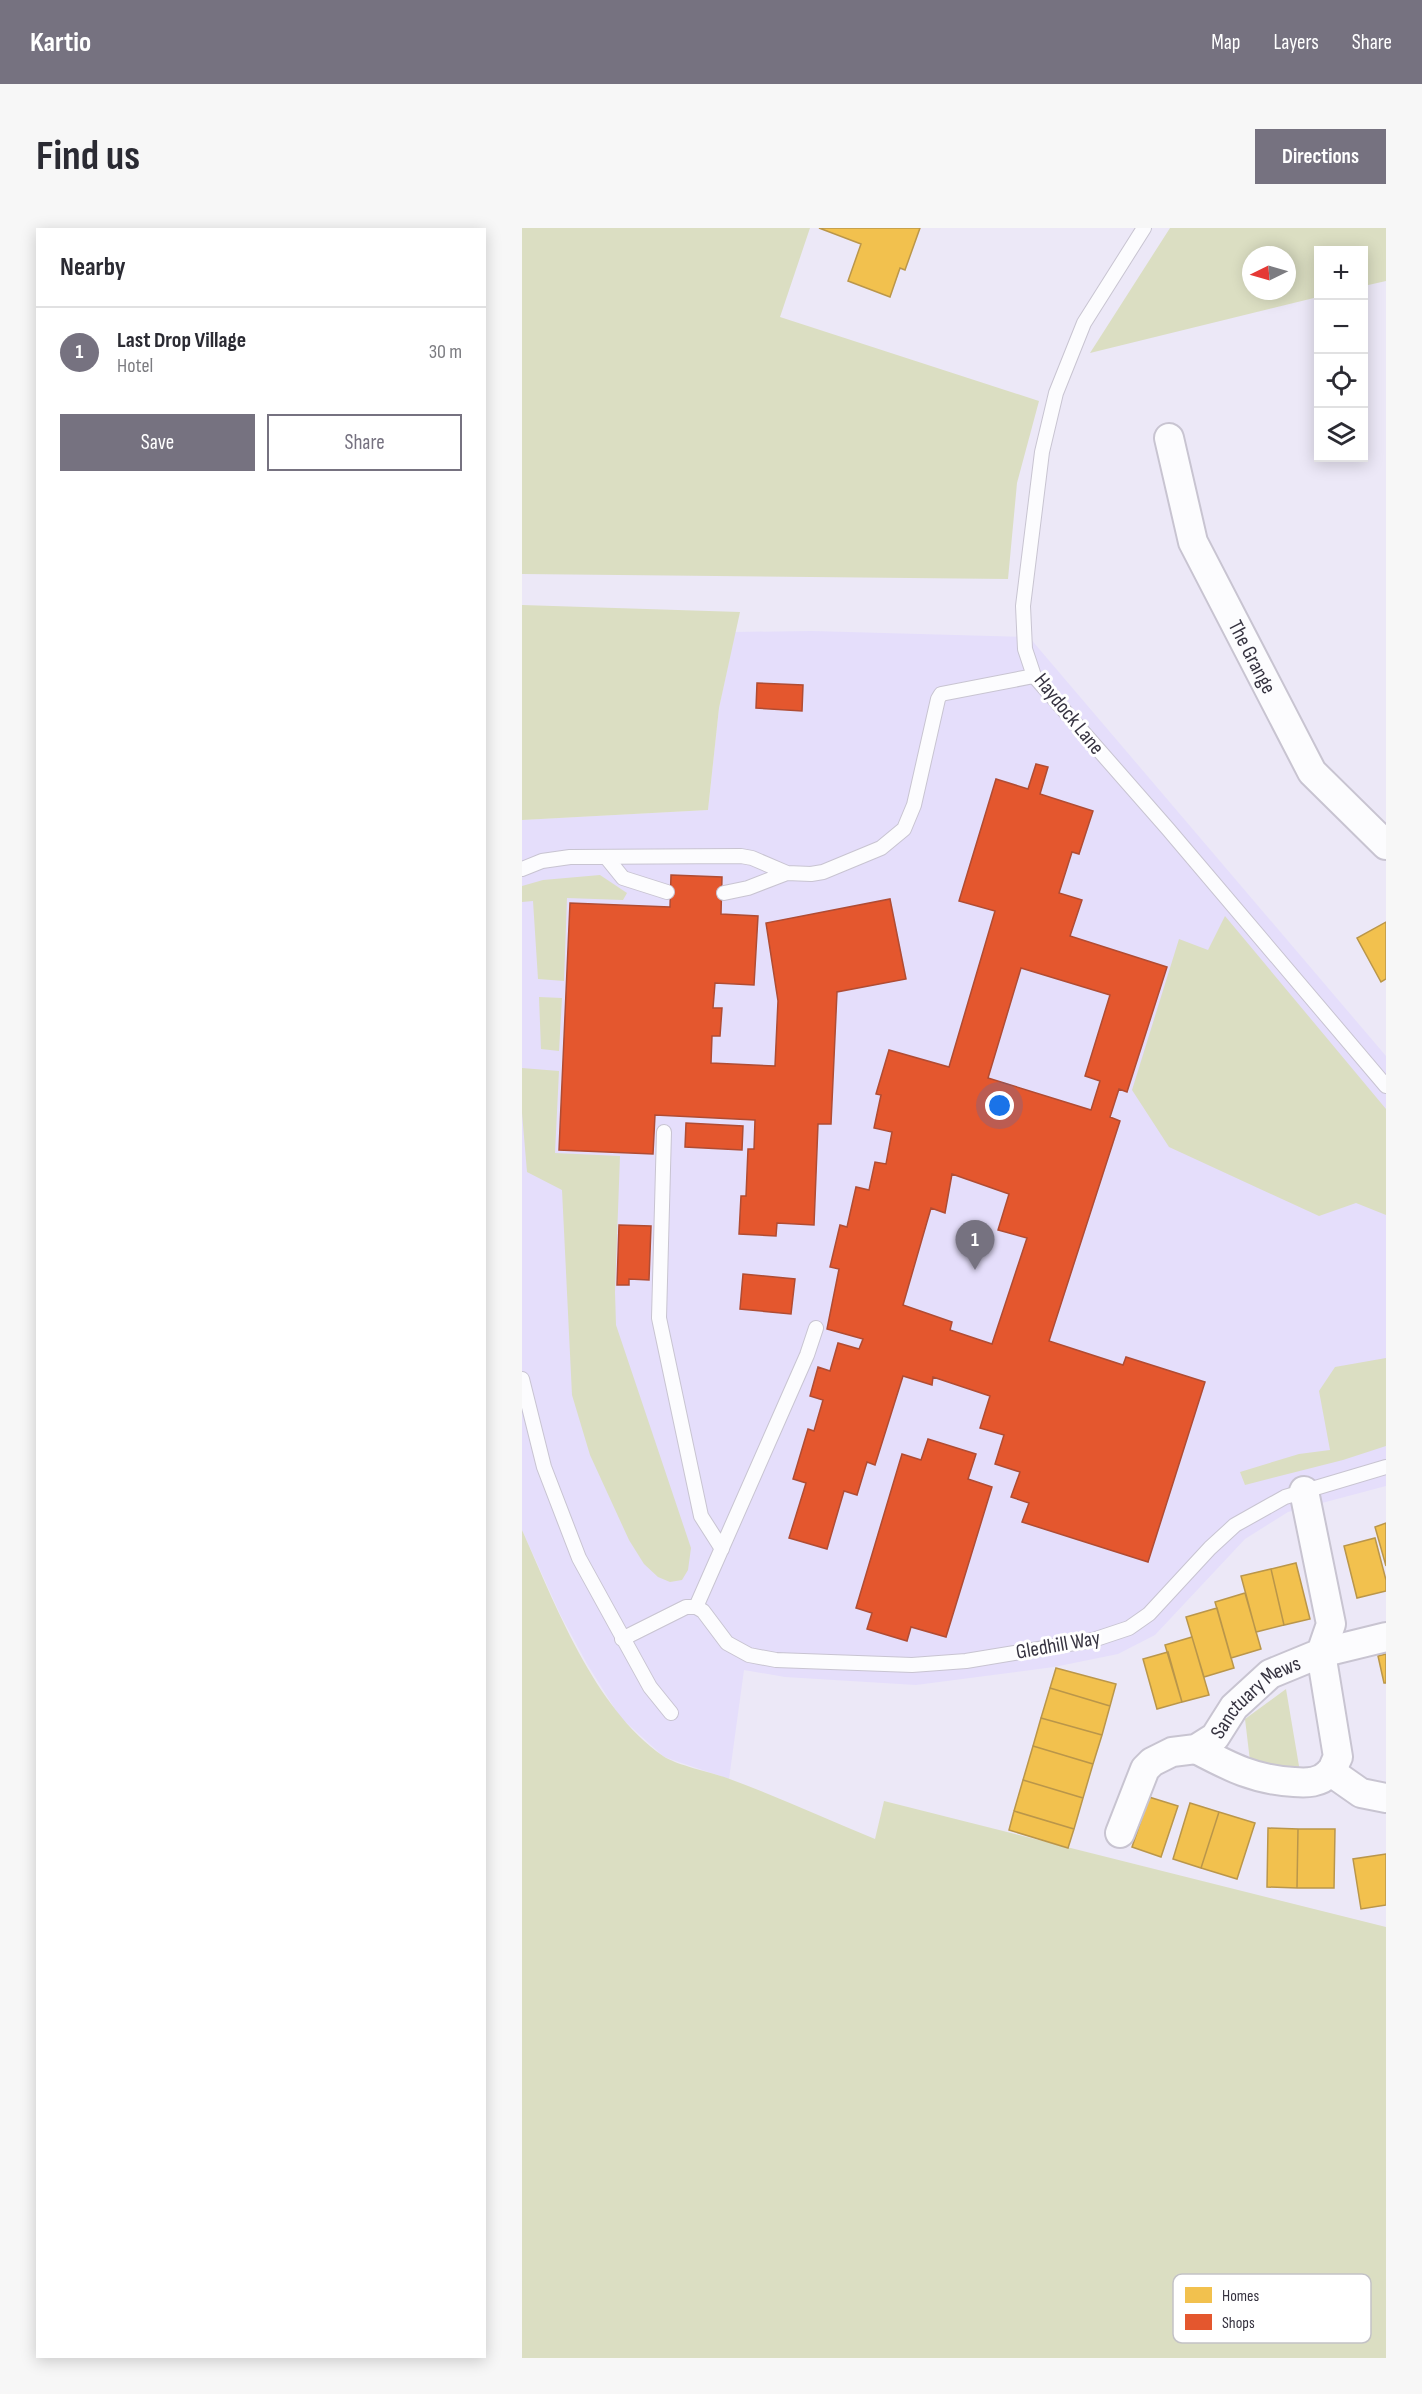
<!DOCTYPE html>
<meta charset="utf-8">
<style>
body{margin:0;font-family:"Sofia Sans Condensed",sans-serif;background:#f7f7f7;color:#2b2b33}
.controls{position:absolute;right:18px;top:18px;display:grid;overflow:hidden;border-radius:0px;box-shadow:0 3px 15px #0003}
.controls button{width:54px;height:54px;display:grid;place-items:center;padding:0;border:0;border-bottom:2px solid #e1e1e2;background:#fff;color:#2b2b33;font:30px sans-serif}
.compass{position:absolute;left:720px;top:18px;width:54px;height:54px;border-radius:50%;background:#fff;box-shadow:0 3px 15px #0003;rotate:265deg}
.you{position:absolute;left:478px;top:878px;width:21px;height:21px;margin:-15px;border:4px solid #fff;border-radius:50%;background:#1a73e8;box-shadow:0 0 0 9px #1a73e833}
.badge{display:grid;place-items:center;width:39px;height:39px;border-radius:50%;background:#767280;color:#fff;font-size:20px;font-weight:700}
.pin{position:absolute;translate:-50% -50px;filter:drop-shadow(0 2px 3px #0008)}
.pin::after{content:'';position:absolute;top:32px;width:21px;height:18px;background:inherit;clip-path:polygon(0 0,100% 0,50% 100%)}
.list{margin:0;padding:0;list-style:none}
h2{display:flex;justify-content:space-between;align-items:center;height:78px;margin:0;padding:0 24px;font-size:26px}
h2 small{font-size:20px;font-weight:400;color:#7c7c81}
.list li{display:grid;grid-template-columns:39px 1fr auto;gap:18px;align-items:center;box-sizing:border-box;height:90px;padding:0 24px;border-top:2px solid #e1e1e2}
.list b{display:block;font-size:22px;white-space:nowrap}
.list p{margin:0;font-size:20px;white-space:nowrap;color:#7c7c81}
.list em{font-size:20px;font-style:normal;color:#7c7c81}
.actions{display:flex;gap:12px;padding:18px 24px}
.actions a{flex:1;padding:14px 0;border:2px solid #767280;border-radius:0px;text-align:center;font-size:21px;color:#767280}
.actions .main{background:#767280;color:#fff}
.icon{flex:none;width:33px;height:33px;fill:none;stroke:currentColor;stroke-width:2;stroke-linecap:round;stroke-linejoin:round}
.map{position:relative;flex:none;width:864px;height:2130px;overflow:hidden;border-radius:0px}
header{display:flex;align-items:center;gap:36px;box-sizing:border-box;height:84px;padding:0 30px;background:#767280;color:#fff}
header strong{font-size:28px}
nav{display:flex;gap:33px;margin-inline-start:auto;font-size:21px}
.intro{display:flex;align-items:center;justify-content:space-between;box-sizing:border-box;height:144px;padding:0 36px}
h1{margin:0;font-size:42px}
.button{padding:15px 27px;border-radius:0px;background:#767280;color:#fff;font-size:21px;font-weight:700}
main{display:flex;gap:36px;padding:0 36px}
aside{flex:1;background:#fff;border-radius:0px;box-shadow:0 3px 15px #0003}
.map>svg:first-child{display:block}
</style>
<header>
<strong>Kartio</strong>
<nav><a>Map</a><a>Layers</a><a>Share</a></nav>
</header>
<div class="intro"><h1>Find us</h1><a class="button">Directions</a></div>
<main>
<aside>
<h2>Nearby<small></small></h2>
<ul class="list">
<li><span class="badge">1</span><div><b>Last Drop Village</b><p>Hotel</p></div><em>30 m</em></li>
</ul>
<div class="actions"><a class="main">Save</a><a>Share</a></div>
</aside>
<div class="map">
<svg width="864" height="2130" viewBox="0 0 864 2130">
<rect width="100%" height="100%" fill="#ece8f7"/>
<path fill="#e5defb" d="M290,403L507,409L864,828V1258L766,1284L723,1311L633,1407L596,1426L532,1439L394,1457L263,1449L222,1442L207,1551L142,1529L98,1489L65,1436L38,1386L0,1302V592L186,582L197,480L213,404Z"/>
<path fill="#dbdec2" fill-rule="evenodd" d="M0,0H288L258,89L517,173L495,255L486,351L0,346Z
M648,0H864V53L842,58V22H796V69L568,125ZM729,27H765V63H729Z
M0,377L218,384L197,480L186,582L0,592Z
M78,647L105,665L101,672L45,670L42,753L16,751L11,673L0,674V658L21,652Z
M703,688L864,881V987L834,975L797,988L647,919L610,862L657,711L686,722Z
M17,769L40,770L37,823L19,821Z
M0,840L37,843L33,925L98,928L93,1064L94,1097L169,1320L166,1342L160,1352L148,1354L136,1349L122,1336L107,1312L68,1227L50,1167L40,962L5,944L0,885Z
M864,1130V1218L821,1232L723,1257L718,1244L777,1226L808,1222L797,1163L813,1139Z
M0,1302C33,1376 72,1480 141,1528C154,1537 188,1544 205,1550C255,1568 304,1591 353,1611L362,1573L864,1699V2130H0Z
M764,1461L778,1544L728,1533L723,1491Z"/>
<path fill="#f2c14e" stroke="#ba964a" stroke-width="1.5" d="M297,0H398L383,42L378,40L368,69L326,53L339,16Z
M864,694V751L859,754L835,710Z
M864,1295V1338L853,1299Z
M853,1310L864,1352V1363L835,1370L822,1318Z
M774,1335L788,1391L762,1397L749,1341Z
M749,1341L762,1397L734,1404L719,1348Z
M723,1365L739,1421L709,1430L693,1374Z
M695,1380L712,1440L682,1449L664,1389Z
M670,1409L687,1467L660,1474L643,1417Z
M646,1424L660,1474L635,1481L621,1431Z
M864,1426V1455H862L856,1428Z
M534,1440L594,1456L588,1478L528,1460Z
M528,1460L588,1478L580,1507L519,1490Z
M519,1490L580,1507L571,1536L511,1518Z
M511,1518L571,1536L561,1570L501,1552Z
M501,1552L561,1570L552,1601L492,1583Z
M627,1569L656,1578L639,1629L610,1619Z
M668,1575L697,1584L679,1640L651,1631Z
M492,1583L552,1601L546,1620L487,1602Z
M697,1584L733,1595L715,1651L679,1640Z
M746,1600L776,1601L775,1660L745,1659Z
M776,1601H813L812,1660H775Z
M864,1626V1677L839,1681L831,1631Z"/>
<path fill="#e4572e" stroke="#b04c33" stroke-width="1.5" fill-rule="evenodd" d="M235,455L281,457L280,483L234,480Z
M514,536L526,539L518,566L571,583L557,626L550,624L537,665L560,672L548,708L645,739L605,864L597,861L588,889L598,893L527,1113L601,1137L604,1129L683,1154L626,1334L500,1294L507,1275L489,1269L498,1244L473,1236L482,1207L458,1200L468,1168L411,1149L410,1157L381,1148L353,1237L345,1234L335,1267L322,1263L305,1321L267,1310L284,1255L271,1251L286,1201L292,1203L301,1172L288,1168L296,1139L308,1143L316,1115L337,1121L341,1111L305,1101L317,1041L308,1039L318,997L325,999L334,959L347,962L353,934L364,936L370,904L352,900L359,867L354,866L367,822L427,839L473,683L437,673L474,551L506,561ZM499,740L588,767L563,848L578,853L569,882L466,850ZM430,946L487,966L476,1002L505,1010L470,1116L428,1102L430,1094L381,1077L409,980L423,985Z
M149,647L200,649L199,686L236,688L232,757L193,755L191,780H200L198,808H190L189,835L253,838L256,773L244,695L368,671L384,751L315,764L309,896H296L292,997L255,995L254,1008L217,1006L219,968H224L226,921H232L233,892L133,887L131,926L37,922L48,675L148,679Z
M164,895L221,898L220,922L163,919Z
M97,997L129,998L127,1052L107,1051V1057H95Z
M221,1046L273,1051L269,1086L218,1081Z
M406,1211L454,1226L446,1251L470,1259L424,1409L389,1399L385,1413L345,1401L350,1385L334,1380L380,1226L399,1232Z"/>
<g fill="none" stroke-linecap="round" stroke-linejoin="round">
<defs>
<path id="service" d="M622,0L562,95L534,165L520,224L501,378L503,421L512,448L646,601L864,858
M84,629L101,650L145,664
M0,641L20,633L48,629L219,628L230,630L265,645L289,646L301,644L359,620L382,601L392,577L416,471L419,466L512,448
M202,665L226,660L265,645
M142,904L137,1090L179,1288L200,1321
M0,1151L22,1239L57,1330L128,1459L149,1485
M174,1379L181,1383L205,1415L227,1427L254,1432L390,1437L444,1433L571,1412L607,1400L627,1386L688,1320L713,1297L763,1269L864,1239
M174,1379L285,1127L294,1100
M100,1411L164,1379H174"/>
<g id="minor">
<path id="s1" d="M647,210L671,314L790,544L864,617"/>
<path d="M674,1521C708,1539 733,1552 772,1554C785,1555 798,1555 807,1545C812,1541 813,1534 816,1529L799,1425L864,1409"/>
<path d="M809,1544L839,1565L864,1570"/>
<path id="s2" d="M598,1605L623,1541L630,1534L650,1524L674,1521L693,1509L712,1479L748,1446L799,1425L809,1396L782,1263"/>
</g>
</defs>
<use href="#service" stroke="#c8c4d1" stroke-width="16"/>
<use href="#minor" stroke="#c8c4d1" stroke-width="32"/>
<use href="#service" stroke="#fcfcfe" stroke-width="14"/>
<use href="#minor" stroke="#fcfcfe" stroke-width="28"/>
</g>
<g text-anchor="middle" dominant-baseline="central" stroke-width="6" stroke-linejoin="round" paint-order="stroke">
<g font-size="21" fill="#363340" stroke="#fff">
<text stroke="none"><textPath href="#s1" startOffset="236">The Grange</textPath></text>
<text transform="translate(547 486) rotate(51)">Haydock Lane</text>
<text transform="translate(536 1417) rotate(-10)">Gledhill Way</text>
<text stroke="none"><textPath href="#s2" startOffset="206">Sanctuary Mews</textPath></text>
</g>
</g>
<rect x="651" y="2046" width="198" height="69" rx="9" fill="#fff" stroke="#c3c2c6" stroke-width="1.5"/>
<rect x="663" y="2059" width="27" height="16" fill="#f2c14e"/>
<rect x="663" y="2086" width="27" height="16" fill="#e4572e"/>
<g font-size="16" fill="#363340">
<text x="700" y="2073">Homes</text>
<text x="700" y="2100">Shops</text>
</g>
</svg>
<div class="controls">
<button>+</button>
<button>−</button>
<button><svg class="icon" aria-label="locate" viewBox="0 0 24 24"><circle cx="12" cy="12" r="6"/><path d="M12 2v4M12 18v4M2 12h4M18 12h4"/></svg></button>
<button><svg class="icon" aria-label="layers" viewBox="0 0 24 24"><path d="M12 4l9 5-9 5-9-5zM3 14l9 5 9-5"/></svg></button>
</div>
<svg class="compass" viewBox="-18 -18 36 36"><path d="M0-13l5 13h-10z" fill="#e53935"/><path d="M0 13l5-13h-10z" fill="#7c7c81"/></svg>
<div class="you"></div>
<div class="pin badge" style="left:453px;top:1042px">1</div>
</div>
</main>
